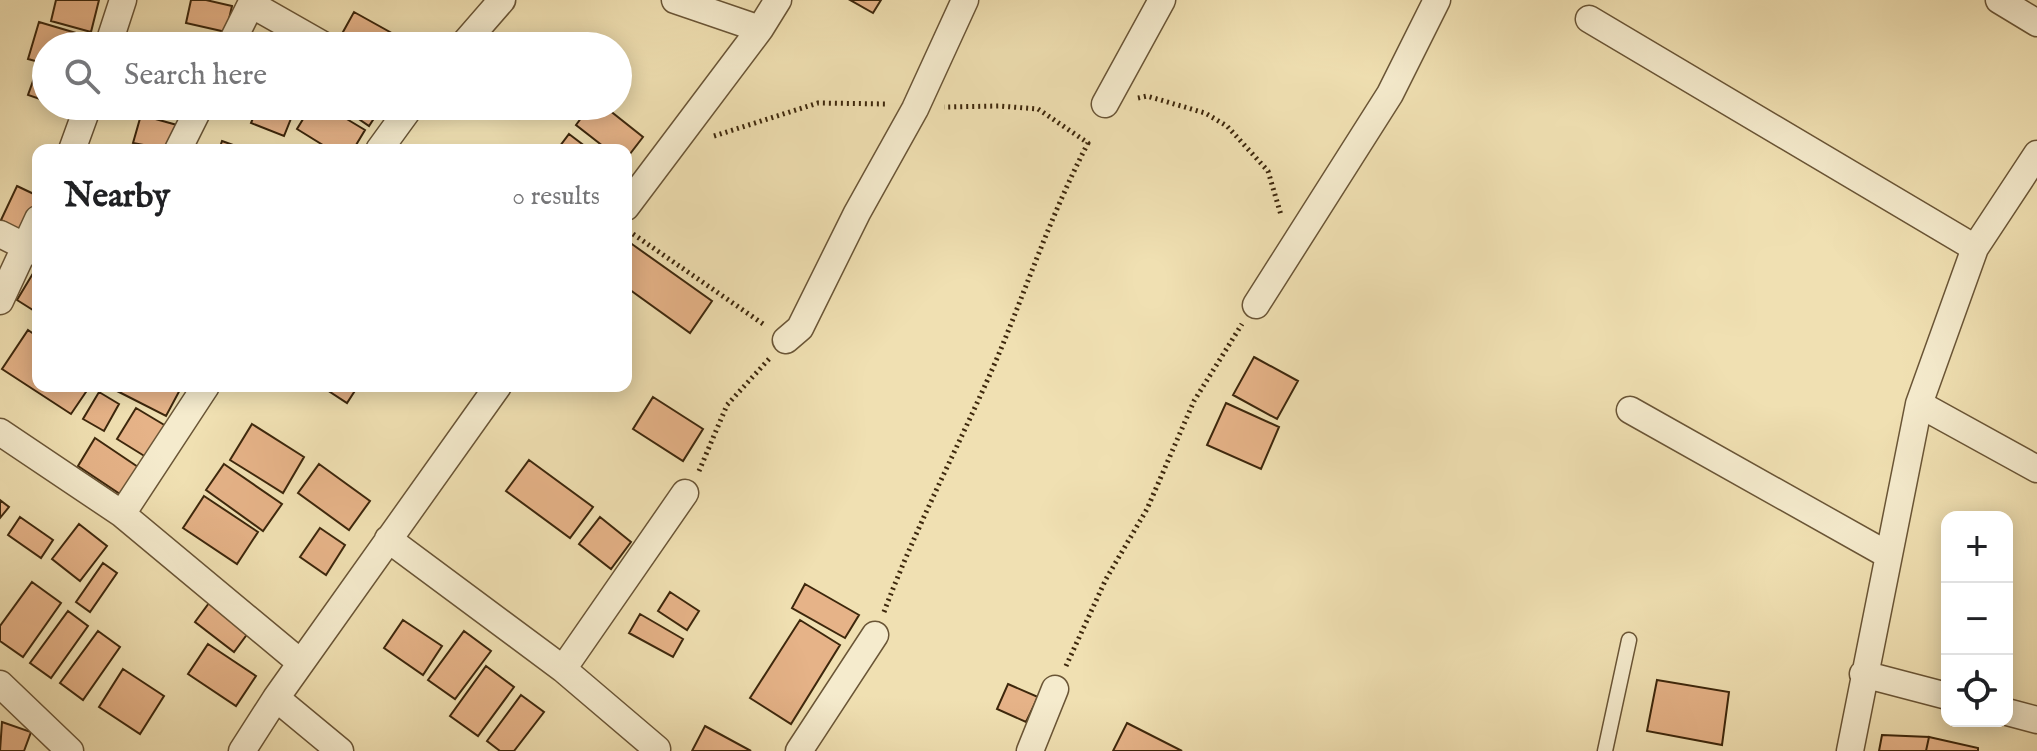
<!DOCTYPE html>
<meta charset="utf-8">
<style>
body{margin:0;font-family:"IM FELL English",serif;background:#f2f2f2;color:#202124}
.controls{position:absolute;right:24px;bottom:24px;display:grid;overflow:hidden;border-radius:16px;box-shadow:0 4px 20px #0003}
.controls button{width:72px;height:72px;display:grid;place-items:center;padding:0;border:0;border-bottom:2px solid #e0e0e0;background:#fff;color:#202124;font:40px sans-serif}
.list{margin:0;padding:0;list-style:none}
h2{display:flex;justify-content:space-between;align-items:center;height:104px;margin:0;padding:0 32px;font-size:34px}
h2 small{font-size:26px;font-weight:400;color:#757577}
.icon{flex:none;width:44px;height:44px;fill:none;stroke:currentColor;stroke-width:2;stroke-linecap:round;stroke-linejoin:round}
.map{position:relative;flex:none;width:2037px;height:751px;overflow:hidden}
.search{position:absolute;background:#fff;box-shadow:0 4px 20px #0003;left:32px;top:32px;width:600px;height:88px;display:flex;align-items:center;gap:20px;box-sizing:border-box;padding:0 28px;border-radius:44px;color:#757577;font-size:30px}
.panel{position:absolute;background:#fff;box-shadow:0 4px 20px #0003;left:32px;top:144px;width:600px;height:248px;border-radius:16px}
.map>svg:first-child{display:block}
</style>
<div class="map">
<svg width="2037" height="751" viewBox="0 0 2037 751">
<rect width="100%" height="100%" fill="#f0e0b2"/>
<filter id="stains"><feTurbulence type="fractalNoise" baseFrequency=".0025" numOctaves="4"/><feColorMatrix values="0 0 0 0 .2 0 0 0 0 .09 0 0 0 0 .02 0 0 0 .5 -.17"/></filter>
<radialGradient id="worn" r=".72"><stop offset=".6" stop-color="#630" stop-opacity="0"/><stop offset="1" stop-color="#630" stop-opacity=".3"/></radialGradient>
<path fill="#e6b388" stroke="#3d270c" stroke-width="2" d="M56,0H99L91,32L51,21Z
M191,0H206L232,6L226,32L186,23Z
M850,0H881L873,13Z
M354,12L415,46H346L338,41Z
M39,22L93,38L91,46H46V64L28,59Z
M37,70L46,72V101L28,95Z
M258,106H296L284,136L251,123Z
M311,106H325L365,130L353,150H331L297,129Z
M340,106H382L369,126Z
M590,106H604L643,137L626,159V150H608L576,125Z
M141,115L177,125L170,150L133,143Z
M569,134L590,150H557Z
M222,141L247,150H219Z
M17,186L38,196V203L24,232L1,220Z
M629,242L712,301L690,333L626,287V247Z
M38,265V309L36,312L17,300Z
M28,330L38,337V386H90L71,414L2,369Z
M1254,357L1298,381L1277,419L1233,395Z
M120,386H182L166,416L117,391Z
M321,386H358L347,403Z
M99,392L119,404L104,431L83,419Z
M653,397L703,429L683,461L633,429Z
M1226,403L1279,427L1261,469L1207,445Z
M136,408L166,426L146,457L117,439Z
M252,424L304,457L283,493L230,460Z
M95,438L141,469L123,496L78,466Z
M529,460L593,507L570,538L506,491Z
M224,464L282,504L263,531L206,490Z
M319,464L370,501L349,530L298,493Z
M204,496L258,532L237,564L183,528Z
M0,500L9,507L0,518Z
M20,517L53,540L41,558L8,535Z
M600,517L631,542L611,569L579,544Z
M79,524L107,546L80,581L52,559Z
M320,528L345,545L326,575L300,557Z
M103,563L117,573L90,612L76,602Z
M32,582L61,603L23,657L0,641V626Z
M805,584L859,615L845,638L792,608Z
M670,592L699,611L687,630L658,611Z
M212,599L251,629L234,652L195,622Z
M68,611L88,626L51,678L30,663Z
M640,614L683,639L673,657L629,633Z
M403,620L442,646L423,675L384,648Z
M800,620L840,645L791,724L750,698Z
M98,631L120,647L83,700L60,683Z
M464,631L491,651L455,699L428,680Z
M208,644L256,676L236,706L188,674Z
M486,666L514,687L478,736L450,716Z
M123,669L164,696L140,734L99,707Z
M1657,680L1729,692L1722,745L1647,731Z
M1008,684L1038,697L1026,722L997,709Z
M521,695L544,712L514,751H500L487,741Z
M2,722L31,732L24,751H0Z
M1127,723L1182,751H1113Z
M705,726L751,751H692Z
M1882,735L1929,737L1926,751H1879Z
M1929,737L1978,748V751H1926Z"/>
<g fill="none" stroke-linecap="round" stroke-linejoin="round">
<defs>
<path id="service" d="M1605,751L1629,640"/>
<path id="minor" d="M1999,0L2037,23
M251,4L325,46
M1589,19L1975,248
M760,29L778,0
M108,46L123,0
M230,46L253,0
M462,46L502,0
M1105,104L1162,0
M72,150L88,106
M178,150L200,106
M379,150L411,106
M626,207L760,29L675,0
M0,234L38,253
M0,301L38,219
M1256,305L1390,94L1437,0
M786,340L800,328L857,213L915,109L965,0
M1919,404L2037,469
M1630,410L1888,555
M0,432L122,514L301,663
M122,514L206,386
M388,539L563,669L657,749
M563,669L685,493
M1863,674L1947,696
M0,684L70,751
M276,698L340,751
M2007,712L2037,720
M242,751L276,698L498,386
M799,751L875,635
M1030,751L1055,689
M1850,751L1919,404L1975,248L2037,154"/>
</defs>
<use href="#service" stroke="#6a5536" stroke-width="17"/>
<use href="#minor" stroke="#6a5536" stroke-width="29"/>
<path stroke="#3d270c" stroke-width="5" stroke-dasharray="2 4" stroke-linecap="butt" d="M1138,98L1147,96L1205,113L1227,126L1268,171L1281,215
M714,136L818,103L887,104
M633,234L766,326
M699,471L727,405L769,359
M884,612C917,524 961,442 998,356C1028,284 1052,212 1088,143L1038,109L999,106L944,107
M1066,666L1106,579L1147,509L1194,401L1242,324"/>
<use href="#service" stroke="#f5ebcd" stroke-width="14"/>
<use href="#minor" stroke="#f5ebcd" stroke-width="26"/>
</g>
<rect width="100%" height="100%" filter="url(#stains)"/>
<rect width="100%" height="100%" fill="url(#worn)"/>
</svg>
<div class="controls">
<button>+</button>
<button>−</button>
<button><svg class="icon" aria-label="locate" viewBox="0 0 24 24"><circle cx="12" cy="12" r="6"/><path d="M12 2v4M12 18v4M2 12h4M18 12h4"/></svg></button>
</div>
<div class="search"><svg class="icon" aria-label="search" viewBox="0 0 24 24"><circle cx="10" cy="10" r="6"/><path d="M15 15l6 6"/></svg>Search here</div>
<section class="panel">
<h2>Nearby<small>0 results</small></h2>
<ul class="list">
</ul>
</section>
</div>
